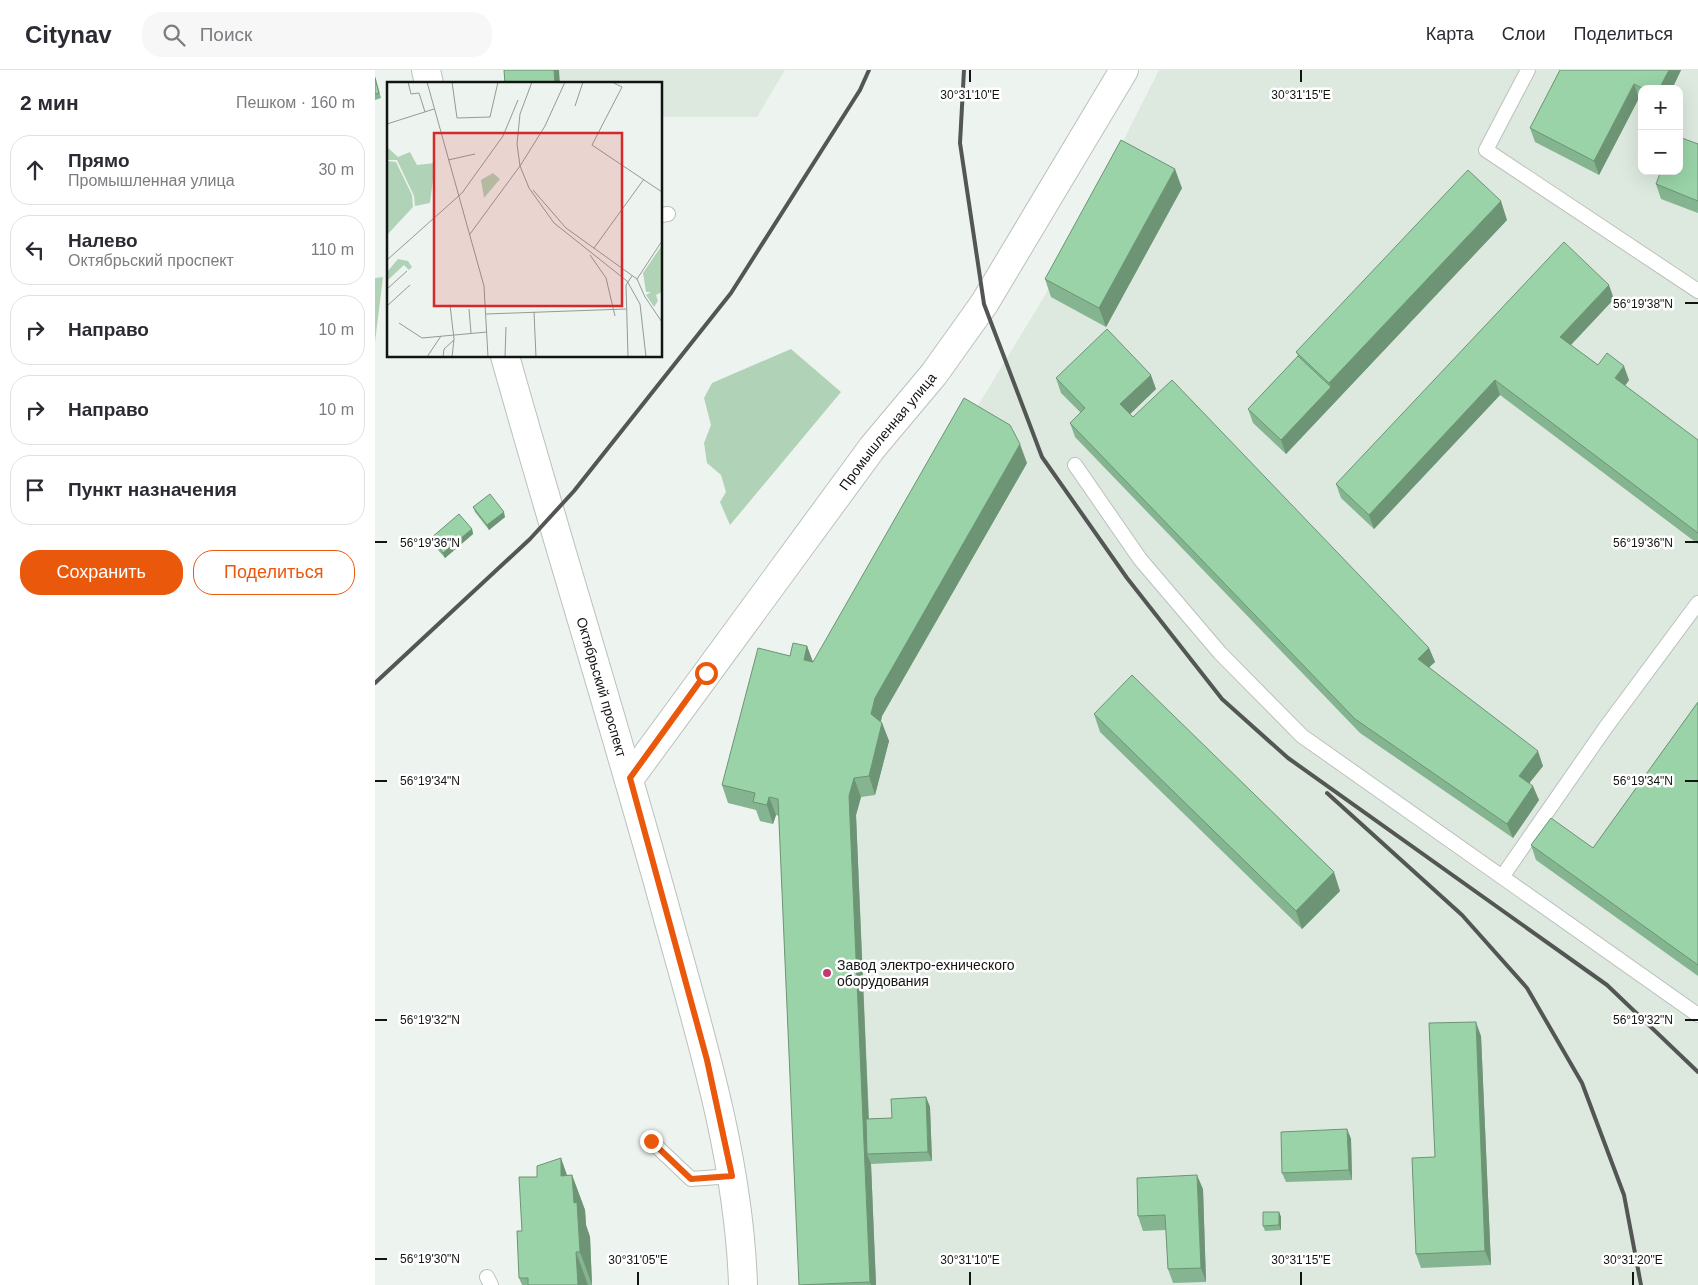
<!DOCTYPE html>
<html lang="ru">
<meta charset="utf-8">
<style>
body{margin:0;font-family:Arial,sans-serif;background:#f7f7f7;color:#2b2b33}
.controls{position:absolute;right:15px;top:15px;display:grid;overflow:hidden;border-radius:10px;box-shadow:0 5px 20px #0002}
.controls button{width:45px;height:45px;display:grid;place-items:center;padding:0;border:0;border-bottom:1px solid #e1e1e2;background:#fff;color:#2b2b33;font:25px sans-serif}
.stop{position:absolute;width:15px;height:15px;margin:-11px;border:4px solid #ea580c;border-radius:50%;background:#fff}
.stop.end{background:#ea580c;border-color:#fff;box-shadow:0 1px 5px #0008}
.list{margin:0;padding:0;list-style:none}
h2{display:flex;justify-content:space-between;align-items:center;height:65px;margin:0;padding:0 20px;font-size:21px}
h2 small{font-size:16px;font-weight:400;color:#7c7c81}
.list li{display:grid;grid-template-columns:32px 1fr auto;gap:15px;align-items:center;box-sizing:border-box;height:70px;margin:0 10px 10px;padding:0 10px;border:1px solid #e1e1e2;border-radius:20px}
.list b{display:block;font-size:19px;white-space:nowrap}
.list p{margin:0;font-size:16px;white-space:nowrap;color:#7c7c81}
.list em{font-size:16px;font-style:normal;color:#7c7c81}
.actions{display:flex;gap:10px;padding:15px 20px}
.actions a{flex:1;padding:11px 0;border:1px solid #ea580c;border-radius:20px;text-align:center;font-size:18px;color:#ea580c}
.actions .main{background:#ea580c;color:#fff}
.icon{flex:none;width:28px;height:28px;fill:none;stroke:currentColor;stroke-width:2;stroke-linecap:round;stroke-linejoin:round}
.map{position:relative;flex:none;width:1323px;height:1215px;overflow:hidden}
header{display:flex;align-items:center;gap:30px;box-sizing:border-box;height:70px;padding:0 25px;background:#fff;border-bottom:1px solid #e1e1e2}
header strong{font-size:24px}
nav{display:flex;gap:28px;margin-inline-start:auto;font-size:18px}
.search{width:350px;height:45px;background:#f7f7f7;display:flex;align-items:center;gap:12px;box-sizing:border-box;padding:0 18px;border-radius:20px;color:#7c7c81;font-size:19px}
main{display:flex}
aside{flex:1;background:#fff}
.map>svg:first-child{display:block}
</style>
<header>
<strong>Citynav</strong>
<div class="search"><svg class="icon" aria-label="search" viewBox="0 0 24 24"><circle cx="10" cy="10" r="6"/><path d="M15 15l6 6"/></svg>Поиск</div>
<nav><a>Карта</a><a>Слои</a><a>Поделиться</a></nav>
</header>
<main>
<aside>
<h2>2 мин<small>Пешком · 160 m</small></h2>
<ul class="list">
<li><svg class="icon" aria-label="ahead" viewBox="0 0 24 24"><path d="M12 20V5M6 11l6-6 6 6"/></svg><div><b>Прямо</b><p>Промышленная улица</p></div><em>30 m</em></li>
<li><svg class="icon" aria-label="left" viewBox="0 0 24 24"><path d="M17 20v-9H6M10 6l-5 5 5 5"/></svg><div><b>Налево</b><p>Октябрьский проспект</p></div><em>110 m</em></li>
<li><svg class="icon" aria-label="right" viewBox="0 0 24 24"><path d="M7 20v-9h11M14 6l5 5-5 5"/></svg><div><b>Направо</b></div><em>10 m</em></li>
<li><svg class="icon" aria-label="right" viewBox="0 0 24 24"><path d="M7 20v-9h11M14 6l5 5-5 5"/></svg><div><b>Направо</b></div><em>10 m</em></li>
<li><svg class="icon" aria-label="arrive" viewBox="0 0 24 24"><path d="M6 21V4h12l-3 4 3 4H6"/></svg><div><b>Пункт назначения</b></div></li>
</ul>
<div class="actions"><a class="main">Сохранить</a><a>Поделиться</a></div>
</aside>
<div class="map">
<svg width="1323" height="1215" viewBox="0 0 1323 1215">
<rect width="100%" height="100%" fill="#edf3ee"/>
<path fill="#dde9df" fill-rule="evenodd" d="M184,0H410L382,47H286V14H185Z
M784,0H1323V1215H430L410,748L596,347L669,227ZM1267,19H1304V101H1267Z"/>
<path fill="#b0d3b7" d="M8,207L0,272V208Z
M416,279L466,322L355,455L345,432L351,422L346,405L332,393L329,373L336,355L329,328L337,313Z"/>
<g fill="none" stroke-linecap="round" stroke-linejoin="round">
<defs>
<path id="lane" d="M1153,0L1111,80L1323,221
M286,145L293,144
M700,395L765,489L845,583L927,666L1323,945
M1127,807L1231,657L1323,533
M276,1071L316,1109L357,1106
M112,1207L116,1215"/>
<g id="secondary">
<path id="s1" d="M255,708L497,378L559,304L609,234L749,0"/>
</g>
<g id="primary">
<path d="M51,0L54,14"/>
<path id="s2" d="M130,286C183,475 242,662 294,852C327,971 364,1091 368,1215"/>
</g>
</defs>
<use href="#lane" stroke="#bbc0bc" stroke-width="16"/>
<use href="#secondary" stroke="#bbc0bc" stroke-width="30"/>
<use href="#primary" stroke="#bbc0bc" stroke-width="30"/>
<use href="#lane" stroke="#fff" stroke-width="14"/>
<use href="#secondary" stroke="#fff" stroke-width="28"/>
<use href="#primary" stroke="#fff" stroke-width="28"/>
<path stroke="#535654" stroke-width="4" d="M589,0L585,73L609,234L667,387L752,508L847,629L913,688L1232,915L1323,1002
M0,613L155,469L199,421L356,223L485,20L494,0
M952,723L1087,845L1152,918L1207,1013L1249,1125L1266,1215"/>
</g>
<path fill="#84b590" d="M1185,0H1306L1297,19H1267V29L1264,28L1224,105L1160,72L1155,58Z
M0,6L6,28L0,30Z
M1323,74V143L1286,129L1281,114Z
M807,118L731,257L676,227L670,209Z
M1132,150L911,384L878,353L873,339L923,286L921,282Z
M1239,229L1196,275L1223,295L1254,310L1250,316L1323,370V474L1125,325L999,459L966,428L961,414Z
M681,308L781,319L755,344L758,347L1054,578L1060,592L1054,597L1168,696L1154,713L1164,730L1138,768L985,663L700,367L695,353L706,343L686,323Z
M652,393L507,646L506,652L507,653L514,671L500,725L486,727L481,745L494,1049L517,1048L551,1027L555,1037L557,1091L496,1094L501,1215H426L404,746L401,745L398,754L385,751L381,740L353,733L347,715L415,586L432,576L438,592Z
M98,437L130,447L114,460L100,442Z
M97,459L98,464L70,488L57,473L56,468Z
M1323,632V906L1161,790L1156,775L1218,778Z
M719,644L965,821L927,859L725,662Z
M1106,966L1116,1195L1046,1198L1041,1184L1060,1087Z
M972,1059L976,1069L977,1110L911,1112L907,1103Z
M192,1105H197L210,1140L211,1155L215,1167L217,1215H147L144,1208L147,1161Z
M828,1119L831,1212L798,1213L793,1199L791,1160L768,1161L763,1146Z
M904,1142L906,1147V1160L890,1161L888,1156Z"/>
<path fill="#6c9475" d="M179,0H184L185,14H180Z
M1294,0H1306L1297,19H1284Z
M1259,14L1264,28L1224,105L1219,91Z
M800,99L807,118L731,257L724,238Z
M1126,131L1132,150L911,384L906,370L956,317L954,313Z
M1234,215L1239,229L1190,281L1185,267Z
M1249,296L1254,310L1245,322L1240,308Z
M776,305L781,319L750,349L745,334Z
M1120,310L1125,325L999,459L994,445Z
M645,374L652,393L507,646L503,662L496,644L500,628Z
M129,442L130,447L114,460L112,455Z
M97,459L98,464L70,488L68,483Z
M432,576L439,595L429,590Z
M1054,578L1060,592L1048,603L1043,589Z
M507,653L514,671L500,725L494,706Z
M1163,681L1168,696L1149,720L1144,706Z
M479,708L486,727L481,745L495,1084H492L496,1094L501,1215H496L495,1212L474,726Z
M1158,716L1164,730L1138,768L1132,754Z
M394,727L401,745L398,754L392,735Z
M959,802L965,821L927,859L921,841Z
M1101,952L1106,966L1116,1195L1110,1181Z
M551,1027L555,1037L557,1091L553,1082Z
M972,1059L976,1069L977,1110L974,1100Z
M186,1088L198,1122L197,1105L210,1140L211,1155L215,1167L217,1215L205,1182L186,1106Z
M822,1105L828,1119L831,1212L826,1198Z
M904,1142L906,1147V1160L904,1155Z
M201,1182L213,1215H203Z"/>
<path fill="#9ad3a7" stroke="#6c9475" d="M129,0H179L180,14H130Z
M1185,0H1294L1284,19H1269L1259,14L1219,91L1155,58Z
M0,8L4,23L0,24Z
M1304,67L1323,74V131L1281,114L1286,101H1304Z
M746,70L800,99L724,238L670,209Z
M1093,100L1126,131L954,313L921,282Z
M1189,172L1234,215L1185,267L1223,295L1232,283L1249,296L1240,308L1323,370V463L1120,310L994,445L961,414Z
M732,259L776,305L745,334L758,347L797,310L1054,578L1043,589L1163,681L1144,706L1158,716L1132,754L980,649L695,353L710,338L681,308Z
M923,286L956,317L906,370L873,339Z
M589,328L635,355L645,374L500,628L496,644L507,653L494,706L479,708L474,726L495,1212L424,1215L403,729L394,727L392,735L378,732L380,723L347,715L383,578L415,586L418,573L432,576L429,590L438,592Z
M115,424L129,442L112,455L98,437Z
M84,444L97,459L68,483L56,468Z
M757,605L959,802L921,841L719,644Z
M1323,632V895L1156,775L1176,748L1218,778Z
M1101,952L1110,1181L1041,1184L1037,1088L1060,1087L1054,953Z
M551,1027L553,1082L492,1084L491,1049L517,1048L516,1029Z
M972,1059L974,1100L907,1103L906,1062Z
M186,1088V1106L197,1105L199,1133L202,1132L205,1182H201L203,1215H153V1208H144L142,1161H147L144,1107H162V1096Z
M822,1105L826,1198L793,1199L790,1145L763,1146L762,1108Z
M888,1142H904V1155L888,1156Z"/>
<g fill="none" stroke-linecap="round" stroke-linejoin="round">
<path stroke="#ea580c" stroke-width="6" d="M276,1071L316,1109L357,1106L332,990L255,708L331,603"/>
</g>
<path fill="none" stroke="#121412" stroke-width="2" d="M595,0V12M926,0V12M1310,233H1323M0,472H12M1310,472H1323M0,711H12M1310,711H1323M0,950H12M1310,950H1323M0,1189H12M263,1202V1215M595,1202V1215M926,1202V1215M1258,1202V1215"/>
<circle fill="#c4396f" stroke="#fff" stroke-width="2" cx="452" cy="903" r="5"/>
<g text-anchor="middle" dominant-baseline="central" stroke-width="5" stroke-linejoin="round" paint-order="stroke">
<g font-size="14" fill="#121412" stroke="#fff">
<text stroke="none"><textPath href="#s1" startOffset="432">Промышленная улица</textPath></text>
<text stroke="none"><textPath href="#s2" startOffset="345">Октябрьский проспект</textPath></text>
</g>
<g font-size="14" fill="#121412" stroke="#fff" text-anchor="start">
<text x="462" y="895">Завод электро-ехнического<tspan x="462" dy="16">оборудования</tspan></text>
</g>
</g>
<g transform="translate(12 12)">
<rect width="275" height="275" fill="#edf3ee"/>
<path d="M0,65L11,75L23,70L30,83L48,81L43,121L28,124L27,114L10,78H0ZM0,79L9,80L25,113L26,125L0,153ZM106,91L113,97L97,116L94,98ZM275,163V210L269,213L271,219L267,225L259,213L264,210H259L256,191ZM11,177L21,179L25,185L22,188L17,183L0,199V190Z" fill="#b0d3b7"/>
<path fill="none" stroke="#959a96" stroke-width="1" d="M21,0L24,12L32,11L38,30M40,0L97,204L101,275M65,0L70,36L103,35L111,0M145,0L133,32L130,62L133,84L142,106L167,141L240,199L253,222L259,275M225,0L235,5L205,63L275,110M188,24L196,0M0,42L47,27M61,78L88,72M146,108L179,146L250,197L258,215L275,240M83,152L133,84L158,44L178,0M207,166L257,97M203,173L219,196L228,234M0,178L75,111L116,54L131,18M250,197L275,159M0,207L20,189M63,223L67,257L65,275M0,224L23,203M82,227L84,251M147,230L149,275M99,232L239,227M12,241L35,256L100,250M40,275L54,254M56,275L57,267L67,258M118,275L119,245M241,275L239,203L245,194"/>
<path fill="#d62828" fill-opacity="0.15" stroke="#d62828" stroke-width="2.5" d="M47,51H235V224H47Z"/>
<rect width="275" height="275" fill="none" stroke="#121412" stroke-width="2.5"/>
</g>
<g font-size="12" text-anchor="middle" fill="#121412" stroke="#fff" stroke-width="5" stroke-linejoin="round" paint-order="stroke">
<text x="595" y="29">30°31'10"E</text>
<text x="926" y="29">30°31'15"E</text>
<text x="1268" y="238">56°19'38"N</text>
<text x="55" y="477">56°19'36"N</text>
<text x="1268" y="477">56°19'36"N</text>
<text x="55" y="715">56°19'34"N</text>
<text x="1268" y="715">56°19'34"N</text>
<text x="55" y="954">56°19'32"N</text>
<text x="1268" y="954">56°19'32"N</text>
<text x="55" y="1193">56°19'30"N</text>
<text x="263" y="1194">30°31'05"E</text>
<text x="595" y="1194">30°31'10"E</text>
<text x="926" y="1194">30°31'15"E</text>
<text x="1258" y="1194">30°31'20"E</text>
</g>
</svg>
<div class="controls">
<button>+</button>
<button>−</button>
</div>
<div class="stop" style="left:331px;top:603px"></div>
<div class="stop end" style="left:276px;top:1071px"></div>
</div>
</main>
